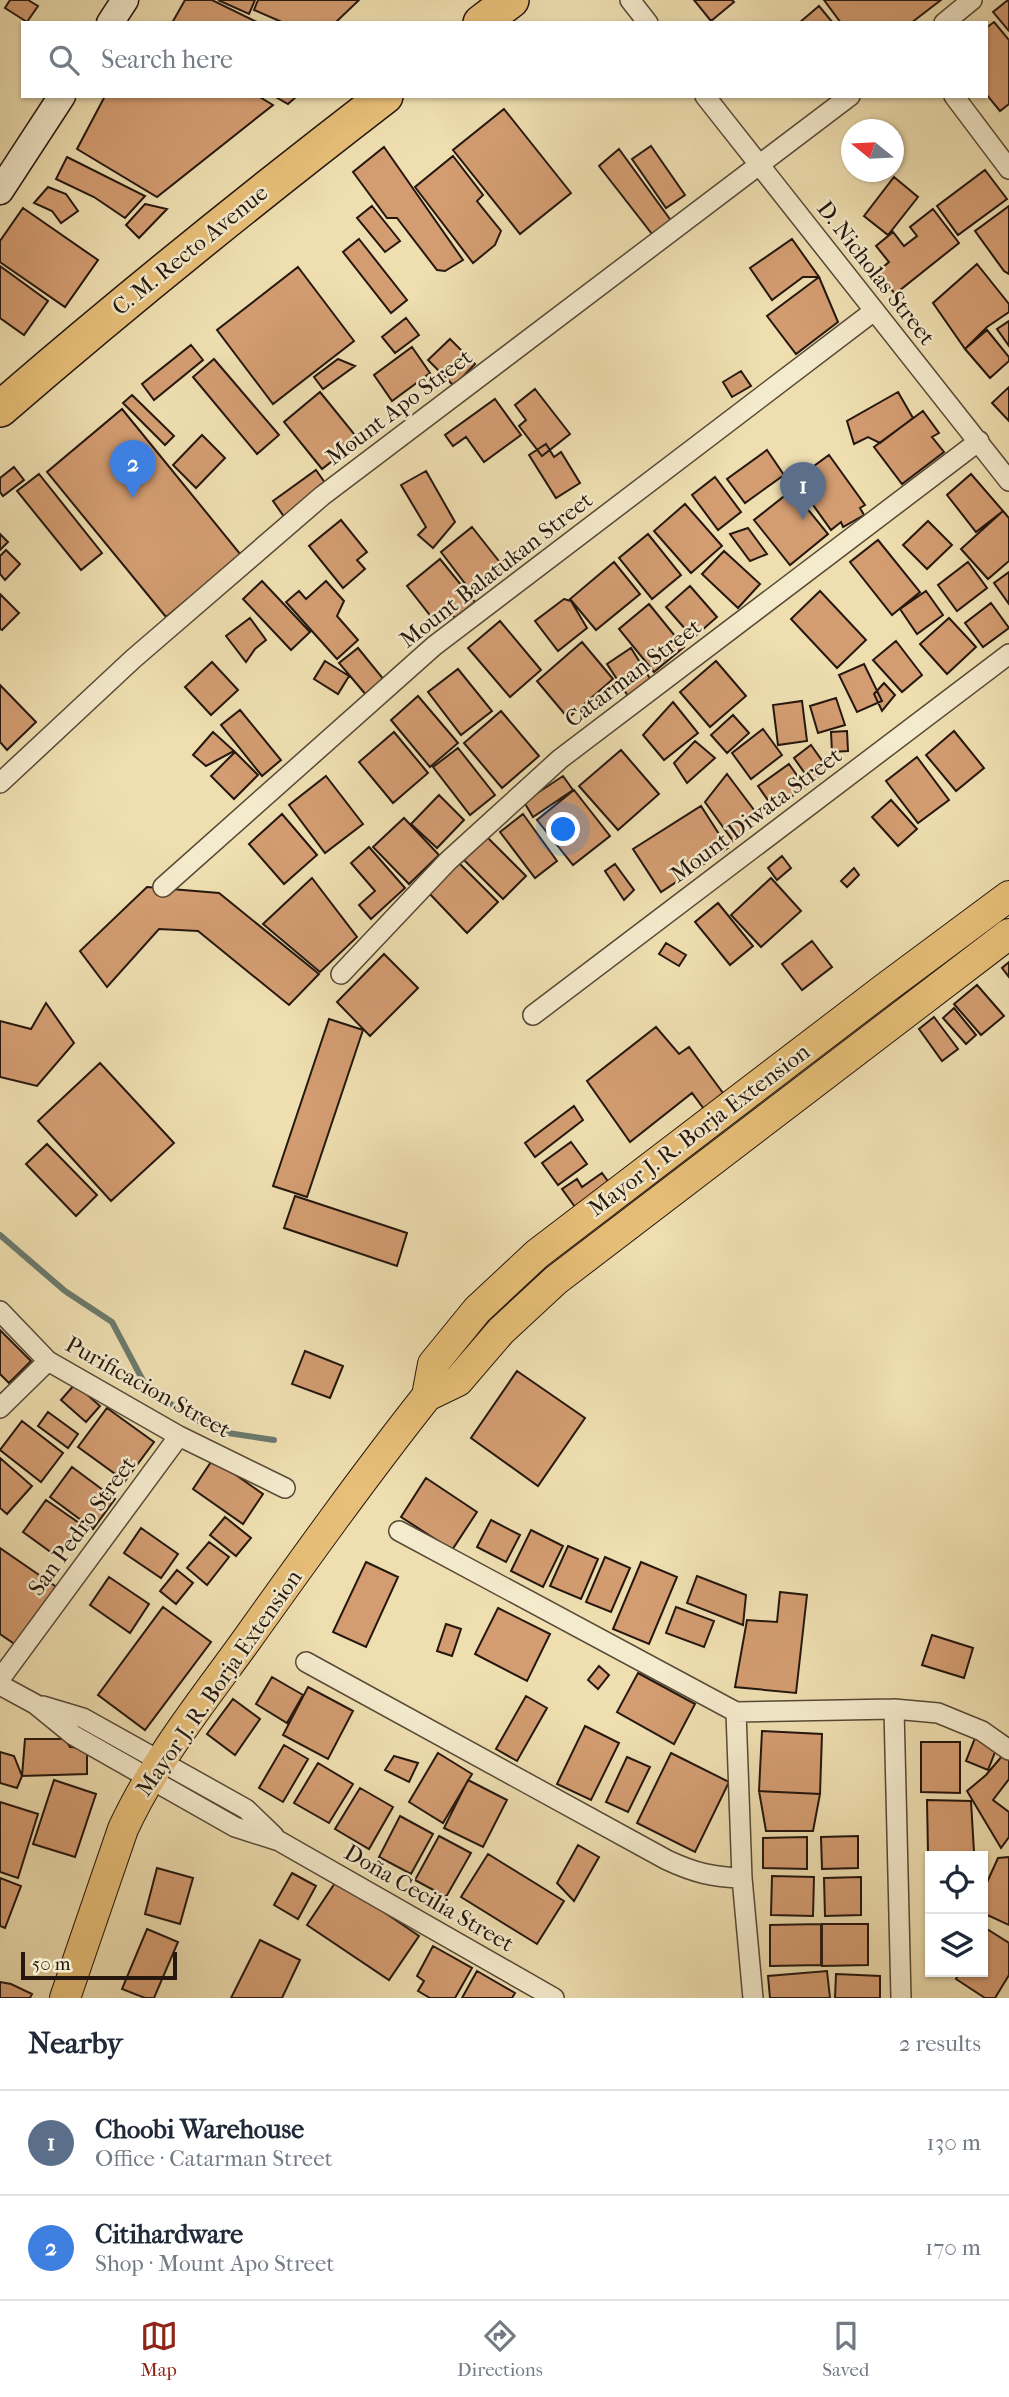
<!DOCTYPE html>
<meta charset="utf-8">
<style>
body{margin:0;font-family:"IM FELL French Canon",serif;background:#f2f2f3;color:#1f2937}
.controls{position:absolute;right:21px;bottom:21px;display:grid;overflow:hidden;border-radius:0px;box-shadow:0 2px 5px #0004}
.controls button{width:63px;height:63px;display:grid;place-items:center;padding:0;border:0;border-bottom:2px solid #e0e1e3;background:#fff;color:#1f2937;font:35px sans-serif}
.compass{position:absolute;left:841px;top:119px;width:63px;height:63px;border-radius:50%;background:#fff;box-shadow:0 2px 5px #0004;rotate:288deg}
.scale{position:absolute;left:21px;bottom:18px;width:156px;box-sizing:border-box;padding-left:7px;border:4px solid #25170e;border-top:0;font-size:19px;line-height:24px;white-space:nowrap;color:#25170e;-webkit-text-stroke:5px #f4eacc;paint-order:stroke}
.you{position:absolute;left:564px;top:830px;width:24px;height:24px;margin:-18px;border:5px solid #fff;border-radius:50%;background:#1a73e8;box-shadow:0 0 0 10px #1a73e833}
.badge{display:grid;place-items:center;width:46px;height:46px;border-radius:50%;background:#8f2418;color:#fff;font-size:23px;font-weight:700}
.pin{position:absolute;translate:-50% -58px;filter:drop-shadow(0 2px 4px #0008)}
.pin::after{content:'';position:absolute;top:37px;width:24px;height:21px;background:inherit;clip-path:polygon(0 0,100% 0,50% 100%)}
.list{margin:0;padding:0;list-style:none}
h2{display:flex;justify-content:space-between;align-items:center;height:91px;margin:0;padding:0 28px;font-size:30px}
h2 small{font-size:23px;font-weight:400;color:#747a83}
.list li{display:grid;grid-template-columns:46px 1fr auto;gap:21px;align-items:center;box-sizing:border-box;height:105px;padding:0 28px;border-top:2px solid #e0e1e3}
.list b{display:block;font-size:26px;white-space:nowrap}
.list p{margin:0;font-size:23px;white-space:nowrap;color:#747a83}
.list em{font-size:23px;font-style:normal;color:#747a83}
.icon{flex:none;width:38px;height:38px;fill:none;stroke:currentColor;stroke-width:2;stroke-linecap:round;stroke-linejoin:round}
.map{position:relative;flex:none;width:1009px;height:1998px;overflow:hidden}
.search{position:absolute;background:#fff;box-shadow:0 2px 5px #0004;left:21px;right:21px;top:21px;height:77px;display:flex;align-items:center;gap:18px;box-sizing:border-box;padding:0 24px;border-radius:0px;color:#747a83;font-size:26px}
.sheet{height:301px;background:#fff}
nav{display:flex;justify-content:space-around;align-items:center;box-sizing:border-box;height:98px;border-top:2px solid #e0e1e3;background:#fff;font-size:19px;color:#747a83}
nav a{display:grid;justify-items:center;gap:4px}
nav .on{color:#8f2418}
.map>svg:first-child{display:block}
</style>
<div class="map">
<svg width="1009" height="1998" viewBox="0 0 1009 1998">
<rect width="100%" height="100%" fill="#eedeb0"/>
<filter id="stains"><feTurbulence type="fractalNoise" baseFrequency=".00286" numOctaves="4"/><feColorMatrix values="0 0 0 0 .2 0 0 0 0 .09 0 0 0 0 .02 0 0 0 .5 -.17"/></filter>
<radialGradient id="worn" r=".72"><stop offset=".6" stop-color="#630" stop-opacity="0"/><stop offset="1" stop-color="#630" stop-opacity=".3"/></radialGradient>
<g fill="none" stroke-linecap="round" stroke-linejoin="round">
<path stroke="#6b7a6d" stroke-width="6" d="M0,1235L65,1291L112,1322L148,1390L215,1431L274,1440"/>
</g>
<path fill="#d39c71" stroke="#25170e" stroke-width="2" d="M10,0H28L38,6L27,22L5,8Z
M185,0H212L259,23H172Z
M218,0H255L249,14Z
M258,0H359L335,23H284L254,10Z
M694,0H732L734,2L711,21Z
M824,0H941L911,23H841Z
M1008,0H1009V31L993,12Z
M819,6L833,23H799Z
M994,22L1009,40V104L1000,111L986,94V28Z
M105,96H258L273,105L157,197L77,149Z
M274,96H297L288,104Z
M504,109L571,193L520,234L453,150Z
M651,146L685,195L666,208L632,159Z
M384,147L463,260L445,271L437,270L397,218H387L353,172Z
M619,149L672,222L652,234L599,166Z
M453,156L483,195L477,201L501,231L495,245L473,263L415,187Z
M67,157L145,196L125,218L94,197L56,179Z
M985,170L1007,199L958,235L937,206Z
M894,177L918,197L888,235L864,216Z
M48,187L66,194L78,211L61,223L52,211L34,203Z
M145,204L167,209L139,238L126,225Z
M372,206L400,241L385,252L357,218Z
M1009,206V274L1004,271L975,231Z
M23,208L98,260L65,307L0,262V241Z
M933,209L959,243L895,294L877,272L889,262L876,246L893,232L904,246L917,236L910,227Z
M359,239L407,300L391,313L343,252Z
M792,239L819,277H803L772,300L750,268Z
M977,264L1009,304V312L987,327L965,349L933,303Z
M0,266L48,301L24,335L0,318Z
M298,267L354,341L273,404L217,330Z
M819,277L838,322L796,354L767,316Z
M406,318L419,335L395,353L382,337Z
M1009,321V346L997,329Z
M987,330L1009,357V361L990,378L965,349Z
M450,339L475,364L454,386L428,360Z
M191,345L203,360L154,400L142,384Z
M412,347L430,373L392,401L374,375Z
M214,359L279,435L257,454L193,377Z
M338,359L355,366L323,389L314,377Z
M741,371L751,386L732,397L723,382Z
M1009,387V421L992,403Z
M535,389L570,434L542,456L519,426L526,420L515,405Z
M320,392L359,440L322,469L284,422Z
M898,392L913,418L880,443L868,437L854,444L847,421Z
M132,395L174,436L165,445L123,403Z
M495,399L521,435L484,462L466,437L453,446L445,435Z
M122,409L241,555L166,617L47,472Z
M923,411L939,433L932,437L944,452L902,484L874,447Z
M202,435L225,458L196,488L173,465Z
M546,444L554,457L561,452L580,483L556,498L529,455Z
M767,450L784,475L745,503L727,479Z
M829,455L865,505L860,508L864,515L843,527L841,522L831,530L795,480Z
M14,467L24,480L3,496L0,492V478Z
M316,470L328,487L285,518L273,501Z
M426,471L455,522L433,548L418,535L426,527L401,485Z
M39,474L102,553L81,570L17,491Z
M971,474L1003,511L976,532L947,495Z
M715,477L741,512L718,530L692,495Z
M792,490L828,534L790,565L754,520Z
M685,504L722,546L691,573L654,531Z
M1003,511L1009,518V561L988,579L961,549Z
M341,520L367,552L357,560L365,569L343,588L309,546Z
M928,521L952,545L927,569L903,545Z
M472,527L502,565L470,590L441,552Z
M748,528L767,554L750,561L730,534Z
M0,534L8,542L0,550Z
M648,534L681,575L652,599L619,558Z
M878,540L920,592L892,615L850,562Z
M6,550L20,564L5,580L0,574V556Z
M724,551L760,584L738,608L702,574Z
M440,559L475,602L455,618L447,607L433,619L407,586Z
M614,562L640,594L596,630L570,599Z
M968,562L987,588L957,611L938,585Z
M1009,572V604L994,583Z
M262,581L310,632L291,650L243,599Z
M326,581L344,601L337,616L358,640L337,659L286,602L299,591L306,599Z
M690,586L717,617L693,638L666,607Z
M820,591L866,640L837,668L791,619Z
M926,591L943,615L917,634L900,609Z
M0,594L19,613L2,630L0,629Z
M564,599L571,601L587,628L558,651L535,621Z
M991,603L1009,628L983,647L965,623Z
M649,604L684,647L654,672L619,629Z
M250,618L266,640L255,649L246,662L226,636Z
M949,618L976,647L947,674L920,644Z
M500,621L541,670L510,697L468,648Z
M896,641L922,675L902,692L873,660Z
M582,642L613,679L568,718L537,681Z
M358,648L385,681L367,696L339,663Z
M631,648L651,680L628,696L607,664Z
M325,661L349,676L338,694L314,679Z
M716,661L746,696L710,727L680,692Z
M212,662L238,690L211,715L185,687Z
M864,664L882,701L857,712L839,675Z
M458,669L492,711L461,735L428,692Z
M884,683L895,695L882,711L874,694Z
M0,685L36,722L7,750L0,742Z
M418,696L458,743L430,767L391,720Z
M836,698L845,725L818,733L810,706Z
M802,701L807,741L778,745L773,705Z
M673,702L698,733L664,760L643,735Z
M240,710L281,760L262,776L221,725Z
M501,711L539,756L502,788L464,743Z
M733,715L749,733L727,753L711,735Z
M763,729L782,755L751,779L732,753Z
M847,731L848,751L832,752L831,732Z
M954,731L984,768L956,791L926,755Z
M213,732L234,751L206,766L193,755Z
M394,732L428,773L393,803L359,762Z
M695,741L715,758L687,783L674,763Z
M811,745L828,769L811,782L794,758Z
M458,748L495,795L470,815L433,767Z
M621,750L659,794L618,830L579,786Z
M235,752L258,775L234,799L211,776Z
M917,757L949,800L918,823L886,781Z
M789,764L805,787L774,809L758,786Z
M727,774L757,814L733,841L705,802Z
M326,776L363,824L325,853L289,805Z
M563,776L573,790L533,817L524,802Z
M574,790L610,836L573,865L537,820Z
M439,795L464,820L437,848L411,824Z
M891,800L917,829L898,846L872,817Z
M701,806L728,848L661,892L633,849Z
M282,814L317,855L284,884L249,844Z
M523,814L557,861L535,878L500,832Z
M404,818L439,855L409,884L373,847Z
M487,837L526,876L503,899L464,860Z
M369,847L405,888L371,919L359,905L375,891L351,863Z
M782,856L791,868L777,880L768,868Z
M458,862L498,902L467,933L427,891Z
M615,864L634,890L624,900L605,871Z
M854,868L859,875L847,887L841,881Z
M312,878L357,937L320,972L263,924Z
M771,878L801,911L761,947L731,915Z
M147,887L219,893L319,974L289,1005L198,931L159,929L107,987L80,951Z
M718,903L753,946L730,965L695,922Z
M812,941L832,967L802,990L782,964Z
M666,943L686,955L679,966L659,954Z
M384,954L418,988L370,1036L337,1002Z
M1009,962V977L1002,968Z
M977,985L1004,1016L981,1035L954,1004Z
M46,1003L74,1043L37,1086L0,1077V1021L31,1029Z
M954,1008L976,1035L966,1044L943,1018Z
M934,1017L958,1049L942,1061L919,1029Z
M329,1019L363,1030L307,1197L273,1186Z
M656,1027L679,1054L689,1047L723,1093L704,1109L692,1093L630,1142L587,1081Z
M100,1063L174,1143L111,1201L38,1121Z
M574,1106L583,1120L535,1157L525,1143Z
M571,1142L587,1164L558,1185L542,1163Z
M47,1144L97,1195L76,1216L26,1164Z
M602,1173L610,1184L575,1207L562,1189L577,1179L582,1187Z
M295,1196L407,1233L397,1266L284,1228Z
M0,1330L31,1361L9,1383L0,1374Z
M305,1351L343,1366L330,1398L292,1384Z
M517,1371L585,1418L538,1486L471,1438Z
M75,1384L100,1406L86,1422L61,1400Z
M107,1408L154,1442L125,1481L78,1447Z
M48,1412L78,1434L68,1448L38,1426Z
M22,1421L63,1453L41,1482L0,1450Z
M0,1458L32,1486L7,1514L0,1508Z
M213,1459L263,1494L243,1524L193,1489Z
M72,1467L115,1499L93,1529L50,1497Z
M426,1478L477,1512L452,1550L401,1517Z
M46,1500L82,1525L59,1558L23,1532Z
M225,1517L251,1538L236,1556L210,1535Z
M491,1520L520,1535L506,1562L477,1547Z
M141,1528L178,1554L161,1578L124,1553Z
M531,1530L563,1546L543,1587L511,1571Z
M209,1542L229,1557L207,1585L187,1568Z
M568,1546L598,1559L581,1599L550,1586Z
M0,1548L58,1588L19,1647L0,1634Z
M605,1557L630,1568L611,1612L586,1602Z
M366,1562L398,1577L366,1647L333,1632Z
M641,1562L677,1577L649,1644L613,1629Z
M177,1570L193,1583L176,1604L160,1591Z
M697,1576L746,1595L743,1625L687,1603Z
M109,1577L149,1604L130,1633L90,1605Z
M780,1592L807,1595L796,1693L735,1687L747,1620L777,1622Z
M163,1607L211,1642L145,1730L98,1695Z
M676,1607L714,1621L704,1647L666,1633Z
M498,1608L550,1634L527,1681L475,1654Z
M446,1624L461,1629L452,1656L437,1651Z
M932,1635L973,1648L964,1678L922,1665Z
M599,1666L609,1675L598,1689L588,1680Z
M638,1673L695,1704L674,1744L617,1712Z
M272,1677L303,1695L287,1723L256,1704Z
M308,1687L353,1711L328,1759L283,1735Z
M526,1696L547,1708L517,1761L496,1749Z
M233,1699L260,1719L235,1755L207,1734Z
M585,1726L619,1743L591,1800L557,1784Z
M762,1731L822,1734L820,1794L759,1791Z
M975,1738L997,1747L988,1770L966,1761Z
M25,1739H65L70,1747L87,1748V1774L22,1776Z
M921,1742H960V1793L921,1792Z
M284,1745L308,1759L283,1802L259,1788Z
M0,1752L14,1756L22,1776L17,1788L0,1783Z
M438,1753L472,1774L443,1823L409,1802Z
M671,1753L729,1782L695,1852L637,1823Z
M1003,1755L1009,1760V1779L993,1800L1009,1812V1837L1001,1848L967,1791L986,1775Z
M394,1756L418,1763L409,1782L385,1770Z
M627,1757L650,1767L628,1812L606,1802Z
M318,1763L353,1784L329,1823L294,1803Z
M54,1780L96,1794L75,1857L33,1844Z
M468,1780L507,1800L483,1847L444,1828Z
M360,1788L393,1807L369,1849L335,1829Z
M759,1791L820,1794L813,1831H766Z
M927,1800L971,1801L974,1852L928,1853Z
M0,1802L38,1814L18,1878L0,1872Z
M400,1816L433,1834L411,1874L379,1857Z
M439,1836L471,1853L446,1897L415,1880Z
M858,1836V1868L822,1869L821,1837Z
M807,1837V1869L763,1868V1838Z
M578,1845L599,1857L574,1901L557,1883Z
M488,1854L564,1901L537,1944L461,1897Z
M1009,1857V1925L983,1913V1891L998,1858Z
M157,1868L193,1878L180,1924L145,1914Z
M292,1873L316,1886L298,1919L274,1905Z
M772,1876L814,1877L813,1916L771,1915Z
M861,1877V1915L825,1916L824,1878Z
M0,1878L21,1886L5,1928L0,1926Z
M337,1880L419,1936L389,1980L307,1925Z
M821,1924V1965L770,1966V1925Z
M822,1924H868V1965L822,1966Z
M147,1929L178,1942L154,1998H145L122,1989Z
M987,1929L1009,1943V1975L995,1998H985L956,1979L960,1972H983V1936Z
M260,1940L300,1960L282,1998H231Z
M433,1946L472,1968L455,1998H430L418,1991L424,1981L417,1976Z
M477,1971L515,1993L512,1998H462Z
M827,1971L830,1998H770L768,1976Z
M836,1974L880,1976V1998H835Z
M0,1982L11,1984L32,1994L30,1998H0Z"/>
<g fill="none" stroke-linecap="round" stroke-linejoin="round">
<defs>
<path id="street" d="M630,0L648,23
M944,23L972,0
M705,96L1009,481
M954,96L1009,169
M0,783L133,659L322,496L850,96
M163,887L434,646L874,311
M341,974L448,861L560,759L979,441
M533,1015L1009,654
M0,1311L48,1361L179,1436L285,1488
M0,1408L48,1361
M399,1531L736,1712L894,1709L938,1713L982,1731L1009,1750
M306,1662L667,1860C695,1873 712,1877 742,1878
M0,1679L179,1436
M0,1685L35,1704L73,1735L235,1827L279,1841L554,1998
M43,1706L83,1718L246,1809L274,1836
M894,1709L901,1998
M736,1712L742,1878L753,1998"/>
<path id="secondary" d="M110,23L125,0
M0,191L62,96"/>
<path id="primary" d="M427,1396L433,1364L477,1310L537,1254L884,989L1009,896
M65,1998L123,1829C154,1762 200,1704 243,1645C303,1561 363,1477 427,1396L458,1381L501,1331L556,1280L1009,934"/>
<path id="highway" d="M481,23L511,0
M0,409C125,301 254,197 385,96"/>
</defs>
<use href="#street" stroke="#574936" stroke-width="22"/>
<use href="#secondary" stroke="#25170e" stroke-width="29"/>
<use href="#primary" stroke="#25170e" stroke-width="32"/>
<use href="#highway" stroke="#25170e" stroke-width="38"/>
<use href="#street" stroke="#f4eacc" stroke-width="19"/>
<use href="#secondary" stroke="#f4eacc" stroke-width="26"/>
<use href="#primary" stroke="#e7bf78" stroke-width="30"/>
<use href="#highway" stroke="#e7bf78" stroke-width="35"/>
</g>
<g text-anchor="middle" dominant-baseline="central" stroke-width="5" stroke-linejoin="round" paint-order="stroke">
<g font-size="23" fill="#25170e" stroke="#f4eacc">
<text transform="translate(190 250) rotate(-39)">C. M. Recto Avenue</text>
<text transform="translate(876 273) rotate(52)">D. Nicholas Street</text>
<text transform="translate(399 407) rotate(-37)">Mount Apo Street</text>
<text transform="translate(496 570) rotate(-38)">Mount Balatukan Street</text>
<text transform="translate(633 673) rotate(-37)">Catarman Street</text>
<text transform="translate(756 815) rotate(-37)">Mount Diwata Street</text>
<text transform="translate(699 1130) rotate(-37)">Mayor J. R. Borja Extension</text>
<text transform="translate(148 1387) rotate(29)">Purificacion Street</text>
<text transform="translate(82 1526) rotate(-54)">San Pedro Street</text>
<text transform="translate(219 1683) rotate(-55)">Mayor J. R. Borja Extension</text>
<text transform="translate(429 1898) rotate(30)">Doña Cecilia Street</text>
</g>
</g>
<rect width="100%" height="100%" filter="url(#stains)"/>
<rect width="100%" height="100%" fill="url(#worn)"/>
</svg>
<div class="controls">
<button><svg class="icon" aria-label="locate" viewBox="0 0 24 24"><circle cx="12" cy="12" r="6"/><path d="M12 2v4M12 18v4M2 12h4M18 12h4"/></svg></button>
<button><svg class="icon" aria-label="layers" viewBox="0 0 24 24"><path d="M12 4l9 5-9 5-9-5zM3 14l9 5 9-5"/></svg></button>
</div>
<svg class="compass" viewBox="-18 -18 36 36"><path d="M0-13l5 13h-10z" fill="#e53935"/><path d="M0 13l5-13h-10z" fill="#747a83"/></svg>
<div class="scale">50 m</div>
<div class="you"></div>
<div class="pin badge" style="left:803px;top:520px;background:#5c6f8a">1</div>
<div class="pin badge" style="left:133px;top:498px;background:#3f7fe0">2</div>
<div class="search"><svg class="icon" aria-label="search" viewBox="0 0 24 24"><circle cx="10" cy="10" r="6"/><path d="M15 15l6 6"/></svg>Search here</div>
</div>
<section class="sheet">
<h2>Nearby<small>2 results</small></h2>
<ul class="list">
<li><span class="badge" style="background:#5c6f8a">1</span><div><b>Choobi Warehouse</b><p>Office · Catarman Street</p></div><em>130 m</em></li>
<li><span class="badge" style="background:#3f7fe0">2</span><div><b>Citihardware</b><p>Shop · Mount Apo Street</p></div><em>170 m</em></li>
</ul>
</section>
<nav>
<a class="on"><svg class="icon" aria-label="map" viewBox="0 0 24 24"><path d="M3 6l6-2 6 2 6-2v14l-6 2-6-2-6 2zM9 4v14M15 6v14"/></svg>Map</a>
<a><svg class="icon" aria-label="directions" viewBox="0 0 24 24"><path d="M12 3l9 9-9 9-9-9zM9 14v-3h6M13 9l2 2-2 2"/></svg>Directions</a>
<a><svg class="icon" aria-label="saved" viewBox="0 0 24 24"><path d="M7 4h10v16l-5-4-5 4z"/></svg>Saved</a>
</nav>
